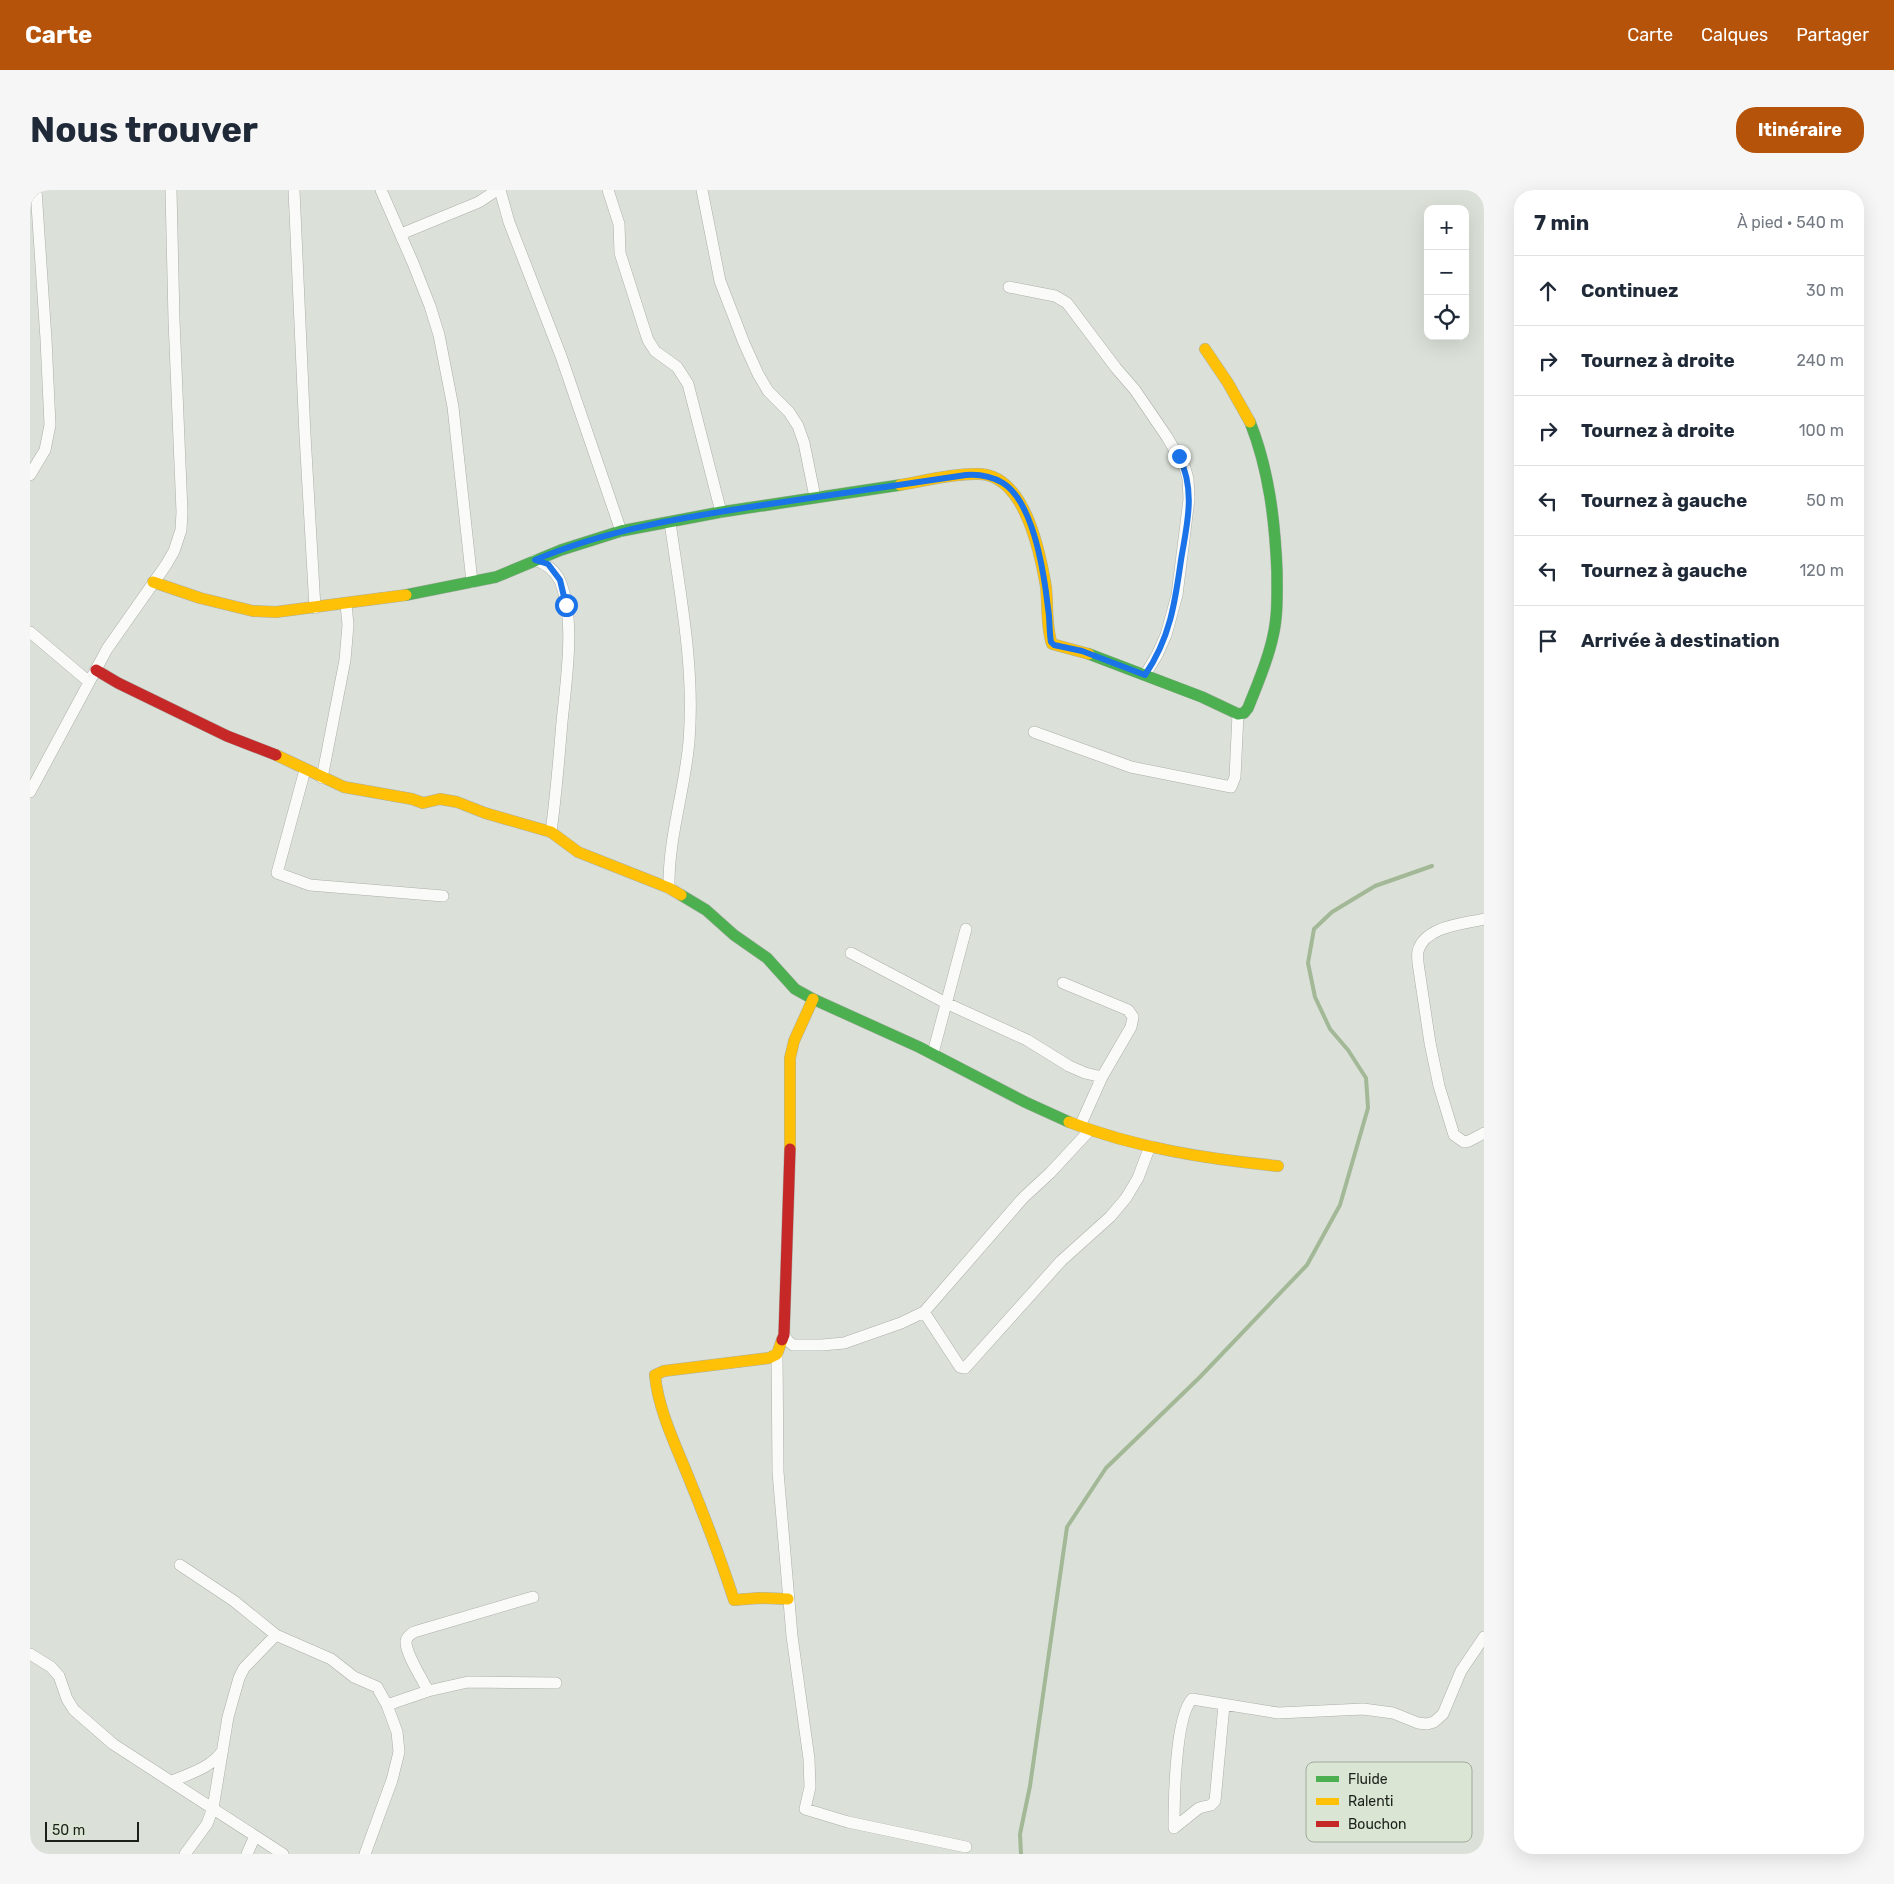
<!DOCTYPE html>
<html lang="fr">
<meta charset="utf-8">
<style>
body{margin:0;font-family:Rubik,sans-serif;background:#f6f6f7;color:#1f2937}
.controls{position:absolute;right:15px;top:15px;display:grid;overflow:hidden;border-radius:10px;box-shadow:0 5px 20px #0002}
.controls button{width:45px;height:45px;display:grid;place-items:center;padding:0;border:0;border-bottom:1px solid #e0e1e3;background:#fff;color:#1f2937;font:25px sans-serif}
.scale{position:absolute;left:15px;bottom:12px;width:94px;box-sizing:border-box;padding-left:5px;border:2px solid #1c201a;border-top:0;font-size:14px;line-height:18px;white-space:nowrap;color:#1c201a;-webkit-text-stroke:4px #dae5d4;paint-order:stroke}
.stop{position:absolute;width:15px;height:15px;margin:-11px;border:4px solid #1a73e8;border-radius:50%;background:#fff}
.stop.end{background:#1a73e8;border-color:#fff;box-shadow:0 1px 5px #0008}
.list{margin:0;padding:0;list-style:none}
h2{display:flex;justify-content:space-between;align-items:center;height:65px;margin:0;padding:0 20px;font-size:21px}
h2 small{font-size:16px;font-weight:400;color:#747a83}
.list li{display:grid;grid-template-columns:32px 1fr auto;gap:15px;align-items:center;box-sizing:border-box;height:70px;padding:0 20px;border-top:1px solid #e0e1e3}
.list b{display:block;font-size:19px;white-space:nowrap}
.list em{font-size:16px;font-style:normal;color:#747a83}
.icon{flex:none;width:28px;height:28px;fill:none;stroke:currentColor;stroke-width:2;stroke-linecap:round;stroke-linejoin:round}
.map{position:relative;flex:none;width:1454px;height:1664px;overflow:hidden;border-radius:20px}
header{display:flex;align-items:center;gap:30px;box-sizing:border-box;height:70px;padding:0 25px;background:#b45309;color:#fff}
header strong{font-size:24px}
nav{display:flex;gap:28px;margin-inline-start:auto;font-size:18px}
.intro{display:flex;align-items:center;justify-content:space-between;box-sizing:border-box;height:120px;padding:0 30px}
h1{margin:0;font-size:35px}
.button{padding:12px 22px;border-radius:20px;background:#b45309;color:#fff;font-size:18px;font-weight:700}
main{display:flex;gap:30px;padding:0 30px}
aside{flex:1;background:#fff;border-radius:20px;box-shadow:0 5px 20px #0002}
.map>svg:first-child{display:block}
</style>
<header>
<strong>Carte</strong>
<nav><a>Carte</a><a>Calques</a><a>Partager</a></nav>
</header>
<div class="intro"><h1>Nous trouver</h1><a class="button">Itinéraire</a></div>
<main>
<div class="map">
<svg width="1454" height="1664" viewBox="0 0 1454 1664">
<rect width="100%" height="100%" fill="#dbe1d8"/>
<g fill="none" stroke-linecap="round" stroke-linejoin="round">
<path stroke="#a2b896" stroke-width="4" d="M991,1664L990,1644L1000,1596L1037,1337L1076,1278L1170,1187L1277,1075L1310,1015L1338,918L1336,888L1318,860L1300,839L1285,807L1278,773L1284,739L1302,722L1345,696L1402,676"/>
<defs>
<path id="street" d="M264,0L275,245L285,418
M351,0L383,73L400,116L409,145L423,217L442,392
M470,0L479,32L531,166L591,341
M578,0L589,34L590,63L614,138L618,150L625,161L647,177L658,194L691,322
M672,0L690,91L714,153L728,184L738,201L759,222L768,236L774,253L785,307
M371,44L449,12L467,0
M979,97L1025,106L1037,113L1086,178L1105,200L1137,247L1155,278L1158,289L1159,309L1147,405L1136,445L1127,465L1115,485
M0,285L15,260L20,235L16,149L6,0
M505,370C517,374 525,380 530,391C546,429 536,491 532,532C529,569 526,605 521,642
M0,442L58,491
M1004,542L1101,577L1201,597L1205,587L1208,524
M275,580L247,683L280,695L413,706
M292,588L315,470L318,435L316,414
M0,602L77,459L136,375L144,361L151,340L152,322L144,130L141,0
M639,698C638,648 655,600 659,551C665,478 650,404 640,332
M1454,729C1433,734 1395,736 1388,761C1387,765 1388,770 1388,773L1400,853L1409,896L1424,945L1434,952L1439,951L1454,943
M821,763L916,813L997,850L1039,876L1055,883L1072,887
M1033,793L1098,820L1103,827L1101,837L1072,887L1050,936
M903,863L936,739
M894,1122L930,1177L935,1178L1031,1071L1080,1027L1096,1008L1108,988L1120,956
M754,1145L758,1151L763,1155H792L814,1153L871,1133L894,1122L993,1008L1020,983L1060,940
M747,1164L748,1282L762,1446L779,1569L780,1597L775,1619L818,1632L936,1657
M150,1375L204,1411L246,1445L301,1469L324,1487L347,1497L357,1515L367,1542L369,1562L362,1590L335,1664
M0,1464L21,1477L29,1486L37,1509L44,1520L83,1554L253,1664
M398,1501C393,1490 375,1463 376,1451C377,1446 380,1445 384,1442L503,1407
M357,1515L398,1501L438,1492L526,1493
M142,1591C161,1583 181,1578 193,1560
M1144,1638C1144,1612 1145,1527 1162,1509L1248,1523L1333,1519L1363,1523L1388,1533L1397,1534L1404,1532L1413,1524L1431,1481L1454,1447
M1144,1638L1169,1618L1181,1615L1185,1611L1194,1515
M155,1664L177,1634L183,1618L198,1527L209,1488L214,1478L246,1445
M217,1664L225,1646"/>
<path id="fast" d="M376,405L466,387L531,360L591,341L691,322L870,295
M1059,464L1172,507L1208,524L1214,523L1218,518C1227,495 1238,471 1243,446C1248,425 1247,403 1247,382C1245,331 1239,280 1220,232
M651,705L676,720L704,745L737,768L765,799L783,809L889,857L995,912L1039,932"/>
<path id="slow" d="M1175,159L1198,193L1220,232
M870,295C894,291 924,283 949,284C995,285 1010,362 1016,397C1018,416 1016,437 1022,454L1059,464
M123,392L170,408L223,421L246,422L376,405
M246,565L314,597L382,609L393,613L410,609L427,612L455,623L521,642L548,662L639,698L651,705
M1039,932C1106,958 1177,969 1248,976
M760,959V868L764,851L783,809
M752,1150L747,1164L739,1168L634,1181L625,1185C628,1220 647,1258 660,1291C676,1330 691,1370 704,1410L729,1408L758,1409"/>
<path id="jam" d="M66,480L88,493L197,546L246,565
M752,1150L754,1145L760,959"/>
</defs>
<use href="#street" stroke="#abafa8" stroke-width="12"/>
<use href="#fast" stroke="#abafa8" stroke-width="12"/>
<use href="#slow" stroke="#abafa8" stroke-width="12"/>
<use href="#jam" stroke="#abafa8" stroke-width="12"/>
<use href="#street" stroke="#fafaf9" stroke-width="11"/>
<use href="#fast" stroke="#4caf50" stroke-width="11"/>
<use href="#slow" stroke="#ffc107" stroke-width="11"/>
<use href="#jam" stroke="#c62828" stroke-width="11"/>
</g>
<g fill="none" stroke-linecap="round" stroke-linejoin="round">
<path stroke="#1a73e8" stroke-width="6" d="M536,415L530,390L518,374L505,370C578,339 656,327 733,315C801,305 869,295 936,285C950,284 961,286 973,293C1004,313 1014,383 1018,418C1020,429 1019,441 1021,452L1024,455L1052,461L1115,485C1140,448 1145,413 1151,370C1157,334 1166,301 1149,266"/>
</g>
<rect x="1276" y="1572" width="166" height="80" rx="8" fill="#dae5d4" stroke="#a1aa9c" stroke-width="1"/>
<rect x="1286" y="1586" width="23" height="6" fill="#4caf50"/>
<rect x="1286" y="1608" width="23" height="7" fill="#ffc107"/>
<rect x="1286" y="1631" width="23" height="6" fill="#c62828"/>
<g font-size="14" fill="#1c201a">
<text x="1318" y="1594">Fluide</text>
<text x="1318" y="1616">Ralenti</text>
<text x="1318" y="1639">Bouchon</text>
</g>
</svg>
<div class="controls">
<button>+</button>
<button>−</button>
<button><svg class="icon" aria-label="locate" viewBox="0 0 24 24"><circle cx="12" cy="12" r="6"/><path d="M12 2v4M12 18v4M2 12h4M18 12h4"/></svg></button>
</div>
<div class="scale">50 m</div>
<div class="stop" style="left:536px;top:415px"></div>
<div class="stop end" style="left:1149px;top:266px"></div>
</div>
<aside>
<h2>7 min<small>À pied · 540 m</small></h2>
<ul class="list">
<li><svg class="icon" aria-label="ahead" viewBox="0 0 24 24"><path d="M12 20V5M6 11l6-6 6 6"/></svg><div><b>Continuez</b></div><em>30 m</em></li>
<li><svg class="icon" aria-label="right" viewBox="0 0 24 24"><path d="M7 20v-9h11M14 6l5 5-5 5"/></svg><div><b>Tournez à droite</b></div><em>240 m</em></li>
<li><svg class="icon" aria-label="right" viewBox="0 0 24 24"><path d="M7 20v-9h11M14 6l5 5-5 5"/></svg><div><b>Tournez à droite</b></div><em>100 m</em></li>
<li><svg class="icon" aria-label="left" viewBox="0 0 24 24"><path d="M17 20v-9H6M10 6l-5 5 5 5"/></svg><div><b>Tournez à gauche</b></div><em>50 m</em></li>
<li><svg class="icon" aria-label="left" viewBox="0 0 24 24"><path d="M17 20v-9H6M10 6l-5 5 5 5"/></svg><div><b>Tournez à gauche</b></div><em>120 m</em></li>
<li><svg class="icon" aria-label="arrive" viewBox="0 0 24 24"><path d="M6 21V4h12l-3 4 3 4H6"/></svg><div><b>Arrivée à destination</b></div></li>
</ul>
</aside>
</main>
